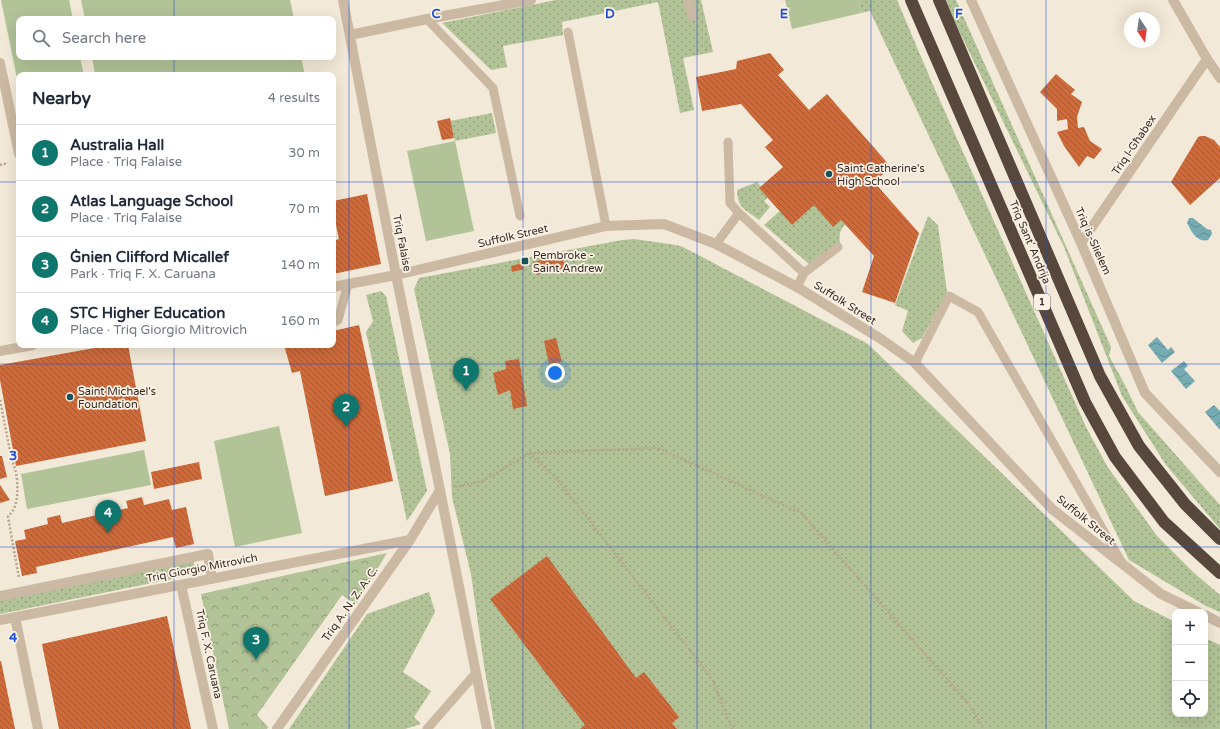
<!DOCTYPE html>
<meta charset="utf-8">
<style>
body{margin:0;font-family:"Varela Round",sans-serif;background:#f6f6f7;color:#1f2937}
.controls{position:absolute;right:12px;bottom:12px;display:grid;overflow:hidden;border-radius:8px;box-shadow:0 4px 16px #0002}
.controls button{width:36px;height:36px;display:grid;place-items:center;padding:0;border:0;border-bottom:1px solid #e0e1e3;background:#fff;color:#1f2937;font:20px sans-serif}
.compass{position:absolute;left:1124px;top:12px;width:36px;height:36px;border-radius:50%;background:#fff;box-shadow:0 4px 16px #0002;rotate:167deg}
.you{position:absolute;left:555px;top:373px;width:14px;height:14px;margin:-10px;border:3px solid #fff;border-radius:50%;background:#1a73e8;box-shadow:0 0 0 6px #1a73e833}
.badge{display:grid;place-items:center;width:26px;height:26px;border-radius:50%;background:#0f766e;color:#fff;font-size:13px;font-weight:700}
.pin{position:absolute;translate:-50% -33px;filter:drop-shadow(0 1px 2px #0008)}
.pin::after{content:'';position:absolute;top:21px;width:14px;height:12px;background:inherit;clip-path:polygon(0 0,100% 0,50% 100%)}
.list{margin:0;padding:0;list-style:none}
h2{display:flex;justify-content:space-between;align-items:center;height:52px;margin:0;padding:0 16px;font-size:17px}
h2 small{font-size:13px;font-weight:400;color:#747a83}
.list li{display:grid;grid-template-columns:26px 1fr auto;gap:12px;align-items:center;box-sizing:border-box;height:56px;padding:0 16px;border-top:1px solid #e0e1e3}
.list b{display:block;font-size:15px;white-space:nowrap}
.list p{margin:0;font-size:13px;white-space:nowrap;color:#747a83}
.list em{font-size:13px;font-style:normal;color:#747a83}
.icon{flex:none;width:22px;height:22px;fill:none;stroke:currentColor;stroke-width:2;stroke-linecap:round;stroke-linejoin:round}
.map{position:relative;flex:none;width:1220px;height:729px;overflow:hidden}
.search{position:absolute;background:#fff;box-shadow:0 4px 16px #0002;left:16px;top:16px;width:320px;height:44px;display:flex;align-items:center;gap:10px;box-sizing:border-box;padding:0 14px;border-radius:8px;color:#747a83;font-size:15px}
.panel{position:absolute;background:#fff;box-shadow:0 4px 16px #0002;left:16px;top:72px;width:320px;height:276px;border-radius:8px}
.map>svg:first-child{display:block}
</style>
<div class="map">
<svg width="1220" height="729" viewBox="0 0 1220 729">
<defs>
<pattern id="grass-dots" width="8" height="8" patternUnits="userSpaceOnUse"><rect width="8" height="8" fill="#b1c397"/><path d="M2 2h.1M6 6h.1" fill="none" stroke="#919f7b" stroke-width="1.8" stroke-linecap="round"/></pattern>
<pattern id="park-crowns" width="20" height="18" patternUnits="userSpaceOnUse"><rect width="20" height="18" fill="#b1c397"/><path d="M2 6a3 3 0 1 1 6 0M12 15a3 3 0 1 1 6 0" fill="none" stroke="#919f7b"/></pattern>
<pattern id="water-waves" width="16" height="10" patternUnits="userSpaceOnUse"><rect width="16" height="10" fill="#75abb3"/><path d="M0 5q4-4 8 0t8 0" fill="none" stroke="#618b91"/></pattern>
<pattern id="building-back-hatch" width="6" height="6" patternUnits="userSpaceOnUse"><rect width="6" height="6" fill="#d16a39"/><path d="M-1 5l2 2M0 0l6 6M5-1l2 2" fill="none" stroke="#aa5730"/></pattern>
</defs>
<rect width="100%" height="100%" fill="#f3e9d8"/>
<path fill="url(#grass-dots)" d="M556,0H701L713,52L683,58L694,110L680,113L658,2L562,22L563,35L503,46L507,67L491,70L442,23Z
M858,0H897L933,85L1086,427L1107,466L1157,536L1192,571L1220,595V612L1206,606L1129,560L870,11L861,13Z
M944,0H956L1111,347L1109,356L1124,383L1138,412L1220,505V529L1166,465L1122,396L1064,247Z
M492,113L496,133L455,141L450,121Z
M757,182L769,196L764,201L770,207L759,220C745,209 738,209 737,190Z
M814,199L850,220C842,227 838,232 840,243L815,263L809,264L764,225L782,209Z
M928,216L938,225L947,292L922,338L913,343L902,331L908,311L895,305Z
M634,239L676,245L683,247L868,344L1134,601L1175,622V714H1205V638L1220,645V729H495L484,665L471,574L452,497L450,454L414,289L419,278L622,240Z
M381,291L386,296L427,491L407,521L366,332L373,321L366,295Z
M193,559L196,574L0,614V598Z
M429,592L435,612L403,672L431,691L414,717L421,724L405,729H289L367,614Z"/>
<path fill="url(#park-crowns)" d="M387,553L356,604L342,595L257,715L268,727L267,729H229L201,594Z"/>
<path fill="#b1c397" d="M1,0H69L73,19H19V57H80L84,75H19V88Z
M81,0H290L294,19H85Z
M785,0H858L861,13L792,29Z
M92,57H301L305,75H95Z
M455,141L474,231L426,241L407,151Z
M279,426L302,533L235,547L214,441Z
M144,450L151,485L27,509L21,474Z"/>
<path fill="url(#water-waves)" d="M1189,218H1193L1207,229L1211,230L1212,234L1208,240C1197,243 1191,231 1187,223Z
M1157,337L1168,350L1171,347L1175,352L1162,363L1148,345Z
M1184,361L1188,366L1184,369L1195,381L1186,389L1171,371Z
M1214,405L1220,411V430L1205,412Z"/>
<path fill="url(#building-back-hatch)" d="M770,53L784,70L778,75L809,110L827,94L891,167L874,182L919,233L895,303L862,292L874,256L841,220L833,227L814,205L792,225L759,188L783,167L765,147L773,140L741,104L702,111L696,77L736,69L737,61Z
M1056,74L1075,90L1071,94L1082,102L1077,117L1078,128L1084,127L1090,141L1102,149L1094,159L1087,156L1079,167L1064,146L1057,132L1068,129L1067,119L1057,121V109L1040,92Z
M450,118L454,138L442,140L437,121Z
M1201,136H1205L1214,140L1220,147V178L1190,205L1171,182L1198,137Z
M367,194L381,264L333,274V241L339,239L334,216H333V201Z
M562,255L565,268L536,275L533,262Z
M522,263L524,269L512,272L511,266Z
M359,325L393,481L325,496L300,371L292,373L284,345H333V331Z
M556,338L562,362L549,364L544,341Z
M111,345H128L146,441L16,466L0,380V365Z
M519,359L527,406L513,409L510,390L498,395L493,373L506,369L505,361Z
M0,456H2L7,477L0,479Z
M199,462L202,479L154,489L151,472Z
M0,485L10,500L0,503Z
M142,497L144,505L169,499L172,510L186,507L194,544L176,548L173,537L36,567L37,573L22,576L15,541L26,539L24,530L48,524L47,518L60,515L62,523L128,508L126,501Z
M547,556L636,678L644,672L679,717L672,723L677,729H580L585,725L490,599Z
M167,616L191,729H59L42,644Z
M0,661H1L15,729H0Z"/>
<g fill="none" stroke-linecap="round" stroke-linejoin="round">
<path stroke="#b8a38d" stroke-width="2.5" stroke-dasharray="2 2" stroke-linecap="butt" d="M0,165L8,163
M0,400L12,461C18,472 19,494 15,506C14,510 10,514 8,517L19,578
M529,453L558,480L712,679L732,729
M455,487L483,481L529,453L658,448L801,513L968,703L984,729"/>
<path stroke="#ccb9a3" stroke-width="9" d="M427,19L493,88L520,216
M568,32L606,226
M728,142L730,203L739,213L804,273
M716,244L739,213
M797,287L804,273L838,247
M333,323L338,320L348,284
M915,363L949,296L978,312L1122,563
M427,729L476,673"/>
<path stroke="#ccb9a3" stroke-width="10" d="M343,0L396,275L440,490L487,729
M689,0L692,16
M971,0L1081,243L1145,393L1220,472
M1173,0L1207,59L1220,78
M350,35L427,19L531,0
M0,63L19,154
M1081,243L1207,59
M333,287L396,275L606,226L664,224L716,244L797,287L881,339L915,363L1052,509L1161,594L1198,612
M0,351L33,345
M181,585L213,729
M0,596L208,554L212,579
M1205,615L1220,623
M15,617L38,729
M0,620L410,540
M277,729L410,540L440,490"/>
<path stroke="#58473c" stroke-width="12" d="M911,0L1085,402L1115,457L1164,522L1220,573
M939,0L1100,376L1139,446L1185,504L1220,539"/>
</g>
<path fill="none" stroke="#1d4ed8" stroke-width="1" stroke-opacity="0.55" d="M174,0V19M349,0V729M523,0V729M697,0V729M871,0V729M1046,0V729M174,57V75M0,182H19M333,182H1220M174,345V729M0,364H1220M0,547H1220"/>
<g fill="#18525c" stroke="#fbf2e5" stroke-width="1.5">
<circle cx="829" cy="174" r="4"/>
<rect x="521" y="257" width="8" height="8" rx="2"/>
<circle cx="70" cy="397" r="4"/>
</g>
<g text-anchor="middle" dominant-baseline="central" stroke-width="3.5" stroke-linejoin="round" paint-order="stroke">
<rect fill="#fbf2e5" stroke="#72675f" stroke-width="1" x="1034" y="294" width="16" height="16" rx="3"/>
<g font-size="10" font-weight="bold" fill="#372c26">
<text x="1042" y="302">1</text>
</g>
<g font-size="11" fill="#372c26" stroke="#fbf2e5">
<text transform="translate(1134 145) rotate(-56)">Triq l-Għabex</text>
<text transform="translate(513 236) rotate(-13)">Suffolk Street</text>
<text transform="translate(1093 241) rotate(66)">Triq is-Slielem</text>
<text transform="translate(1030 242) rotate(67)">Triq Sant' Andrija</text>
<text transform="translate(402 243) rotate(79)">Triq Falaise</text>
<text transform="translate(845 303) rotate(32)">Suffolk Street</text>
<text transform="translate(1086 520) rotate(39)">Suffolk Street</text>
<text transform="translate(202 568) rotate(-11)">Triq Giorgio Mitrovich</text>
<text transform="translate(350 604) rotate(-55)">Triq A. N. Z. A. C.</text>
<text transform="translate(209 654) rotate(78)">Triq F. X. Caruana</text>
</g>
<g font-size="11" fill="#372c26" stroke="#fbf2e5" text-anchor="start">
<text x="837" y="168">Saint Catherine's<tspan x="837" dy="13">High School</tspan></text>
<text x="533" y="255">Pembroke -<tspan x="533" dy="13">Saint Andrew</tspan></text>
<text x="78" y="391">Saint Michael's<tspan x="78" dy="13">Foundation</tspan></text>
</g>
</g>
<g font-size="13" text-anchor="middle" font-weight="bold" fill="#1d4ed8" stroke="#fbf2e5" stroke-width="3.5" stroke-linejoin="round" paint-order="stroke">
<text x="436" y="18">C</text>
<text x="610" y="18">D</text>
<text x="784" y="18">E</text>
<text x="959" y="18">F</text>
<text x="13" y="460">3</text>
<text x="13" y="642">4</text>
</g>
</svg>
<div class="controls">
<button>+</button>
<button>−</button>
<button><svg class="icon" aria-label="locate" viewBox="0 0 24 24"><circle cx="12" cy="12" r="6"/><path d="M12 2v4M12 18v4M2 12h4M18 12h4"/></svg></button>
</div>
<svg class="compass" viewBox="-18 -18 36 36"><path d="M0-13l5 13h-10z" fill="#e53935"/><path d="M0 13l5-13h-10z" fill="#747a83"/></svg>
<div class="you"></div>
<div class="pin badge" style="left:466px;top:391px">1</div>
<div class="pin badge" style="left:346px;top:427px">2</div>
<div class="pin badge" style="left:256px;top:660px">3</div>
<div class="pin badge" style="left:108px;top:533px">4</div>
<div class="search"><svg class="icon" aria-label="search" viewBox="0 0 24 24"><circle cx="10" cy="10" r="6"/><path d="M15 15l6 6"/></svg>Search here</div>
<section class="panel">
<h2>Nearby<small>4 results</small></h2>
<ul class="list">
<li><span class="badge">1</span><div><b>Australia Hall</b><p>Place · Triq Falaise</p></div><em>30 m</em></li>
<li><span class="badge">2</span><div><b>Atlas Language School</b><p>Place · Triq Falaise</p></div><em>70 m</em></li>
<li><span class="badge">3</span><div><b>Ġnien Clifford Micallef</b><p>Park · Triq F. X. Caruana</p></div><em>140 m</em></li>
<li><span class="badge">4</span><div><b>STC Higher Education</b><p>Place · Triq Giorgio Mitrovich</p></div><em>160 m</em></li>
</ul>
</section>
</div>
